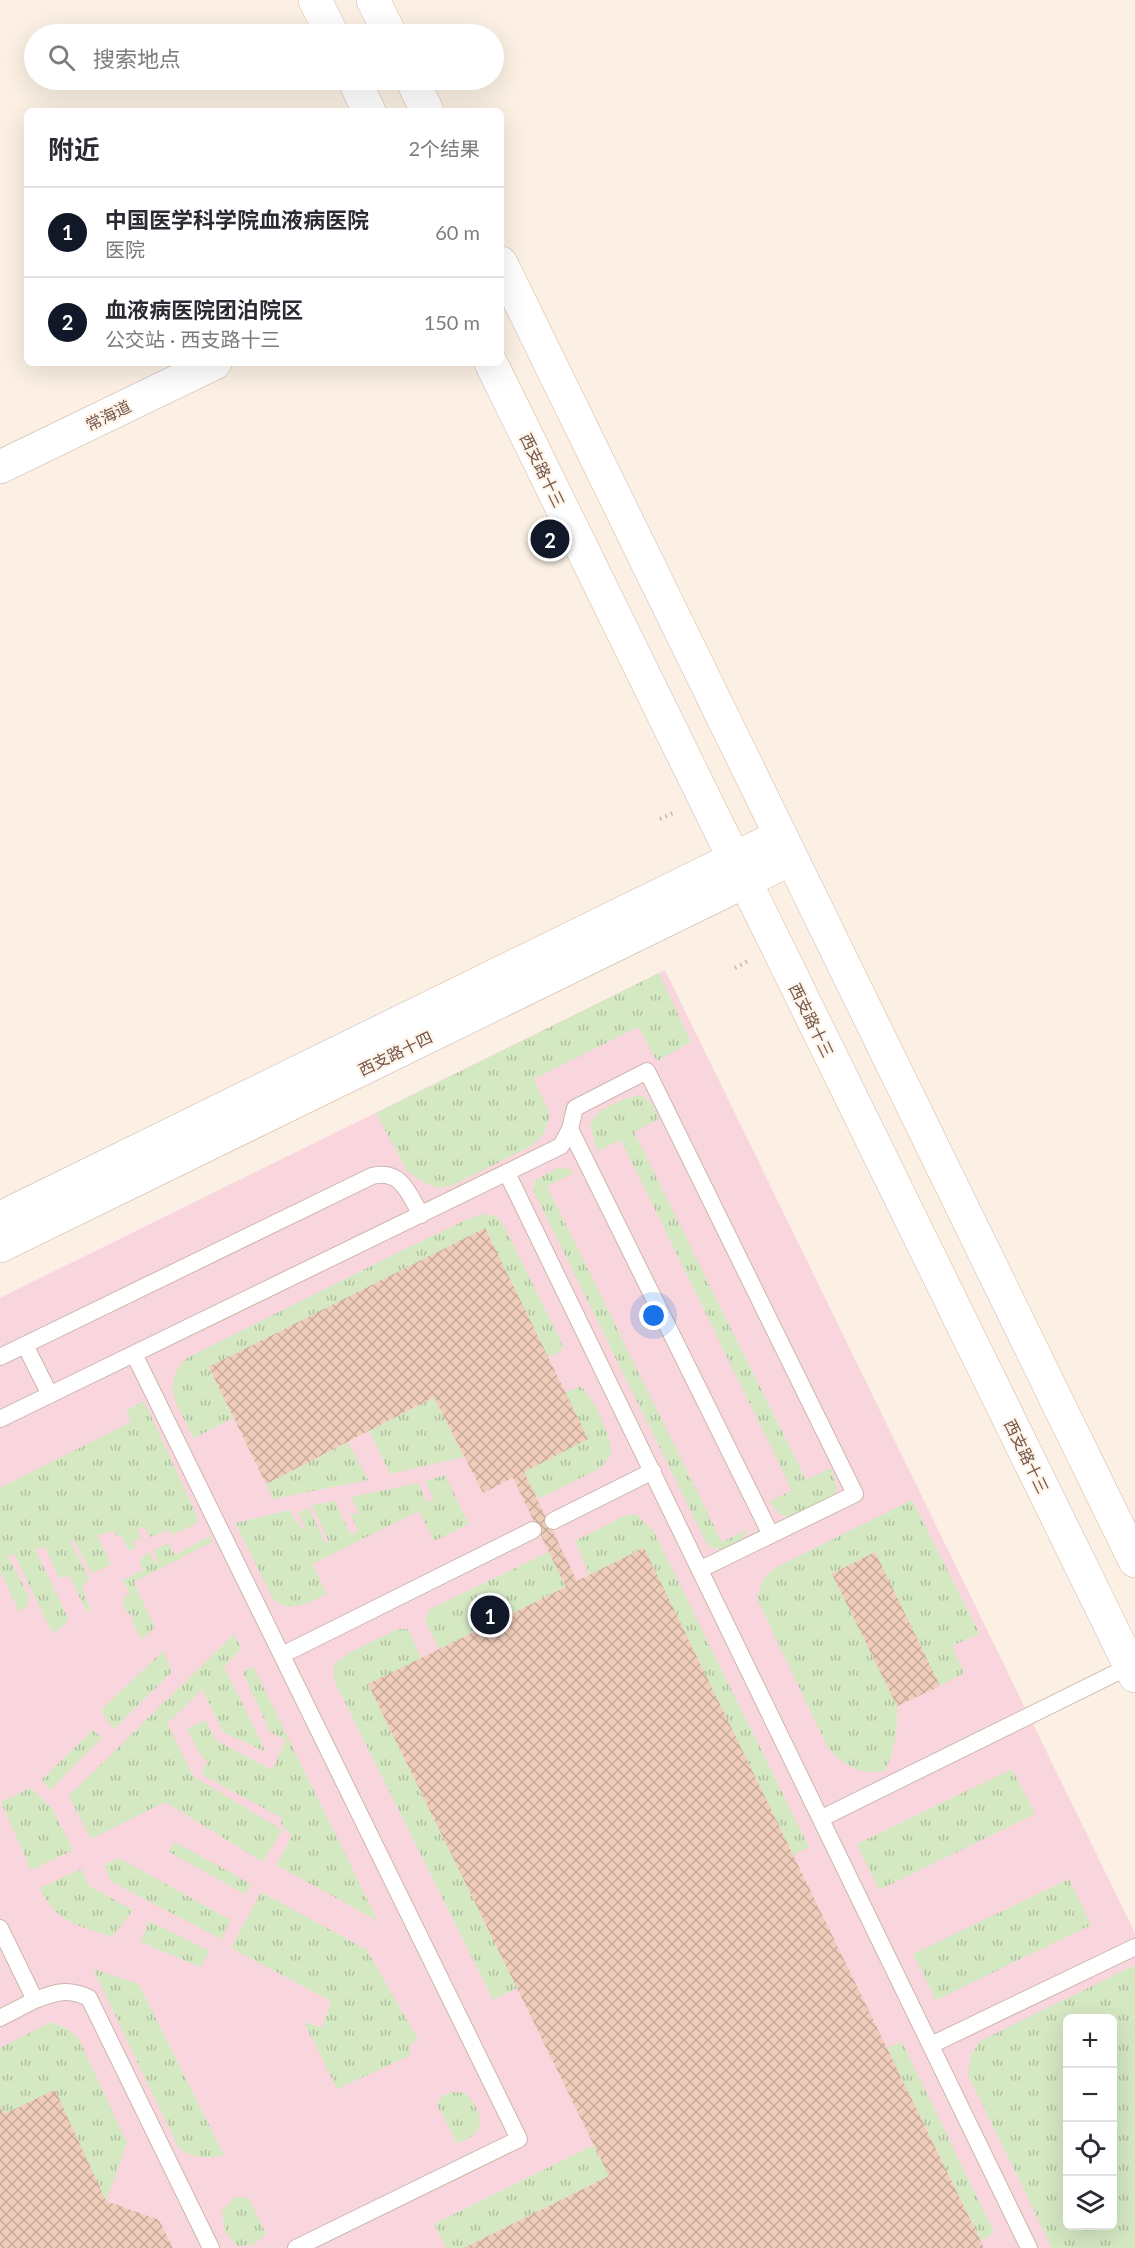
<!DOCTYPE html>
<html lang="zh">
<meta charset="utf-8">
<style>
body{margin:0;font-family:Lato,"Noto Sans SC",sans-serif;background:#f7f7f7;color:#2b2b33}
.controls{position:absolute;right:18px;bottom:18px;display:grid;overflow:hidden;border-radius:9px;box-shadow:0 6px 24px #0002}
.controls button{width:54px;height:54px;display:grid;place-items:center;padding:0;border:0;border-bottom:2px solid #e1e1e2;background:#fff;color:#2b2b33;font:30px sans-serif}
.you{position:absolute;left:654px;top:1316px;width:21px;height:21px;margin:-15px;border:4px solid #fff;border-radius:50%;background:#1a73e8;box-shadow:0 0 0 9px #1a73e833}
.badge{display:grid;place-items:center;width:39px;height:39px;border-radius:50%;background:#111827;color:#fff;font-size:20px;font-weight:700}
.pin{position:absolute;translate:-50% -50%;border:3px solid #fff;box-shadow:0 2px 6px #0006}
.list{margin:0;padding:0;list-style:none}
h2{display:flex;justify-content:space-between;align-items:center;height:78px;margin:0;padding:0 24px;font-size:26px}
h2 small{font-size:20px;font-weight:400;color:#7c7c81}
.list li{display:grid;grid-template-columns:39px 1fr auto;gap:18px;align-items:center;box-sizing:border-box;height:90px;padding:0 24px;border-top:2px solid #e1e1e2}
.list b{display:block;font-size:22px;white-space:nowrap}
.list p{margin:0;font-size:20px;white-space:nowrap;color:#7c7c81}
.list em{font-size:20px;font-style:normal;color:#7c7c81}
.icon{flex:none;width:33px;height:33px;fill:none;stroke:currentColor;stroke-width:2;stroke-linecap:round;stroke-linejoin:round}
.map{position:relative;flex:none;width:1135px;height:2248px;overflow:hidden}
.search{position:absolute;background:#fff;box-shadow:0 6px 24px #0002;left:24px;top:24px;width:480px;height:66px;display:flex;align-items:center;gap:15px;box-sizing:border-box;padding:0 21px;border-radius:33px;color:#7c7c81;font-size:22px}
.panel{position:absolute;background:#fff;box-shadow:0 6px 24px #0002;left:24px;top:108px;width:480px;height:258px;border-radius:9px}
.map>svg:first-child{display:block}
</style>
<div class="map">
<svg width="1135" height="2248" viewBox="0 0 1135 2248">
<defs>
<pattern id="grass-tufts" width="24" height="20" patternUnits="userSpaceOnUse" patternTransform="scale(1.5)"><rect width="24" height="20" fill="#d4e8c2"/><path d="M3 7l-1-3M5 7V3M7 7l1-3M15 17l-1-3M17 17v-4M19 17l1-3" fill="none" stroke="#b0bfa0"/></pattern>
<pattern id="building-cross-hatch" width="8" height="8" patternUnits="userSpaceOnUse" patternTransform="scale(1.5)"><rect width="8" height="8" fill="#f0cdbb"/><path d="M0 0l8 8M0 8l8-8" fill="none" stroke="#c7a99a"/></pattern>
</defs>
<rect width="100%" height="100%" fill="#fbf0e3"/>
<path fill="#f9d6dd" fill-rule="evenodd" d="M665,970L1135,1933V2248H0V1298ZM1068,2018H1112V2226H1068Z"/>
<path fill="url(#grass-tufts)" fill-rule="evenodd" d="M659,973L691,1042L657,1061L638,1027L534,1079L550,1114L544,1133L532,1146L453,1185L437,1188L421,1181L407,1171L376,1113Z
M634,1096H643L653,1105L659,1119L634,1132L806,1480L831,1468L837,1487L832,1498L791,1518L780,1514L769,1502L792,1490L621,1140L597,1151L590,1124C598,1108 617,1102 634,1096Z
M558,1168H566L574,1173L547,1186L722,1542L749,1529C739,1545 727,1554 708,1546L533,1190L535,1180Z
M485,1214L496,1216L505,1227L563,1346L560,1352L548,1357L485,1228L209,1367L233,1418L194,1438C180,1409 158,1385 187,1358L397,1253L470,1218Z
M581,1386C596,1402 611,1434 611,1455L601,1468L538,1499L524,1472L565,1393Z
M434,1397L464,1457L390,1474L369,1431Z
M144,1401L198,1518L196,1524L172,1535L169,1530L150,1537L144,1527L137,1528L141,1538L133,1541L136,1548L129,1551L121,1535L117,1537L113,1531L97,1535L111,1565L91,1573L75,1541H70L89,1579L82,1587L91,1610L87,1612L69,1576L59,1578L45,1547L35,1549L68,1618L65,1624L53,1634L14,1554L8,1556L29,1597L26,1608L19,1611L0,1571V1488L131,1422L126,1411Z
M348,1442L368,1480L273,1499L266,1484Z
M445,1475L469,1524L434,1541L419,1511L312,1564L327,1594C309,1602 291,1615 273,1599L235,1523L289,1510L303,1530L306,1529L298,1512L309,1508L325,1542H329L312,1505L335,1501L351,1535L358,1531L350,1513L360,1514L351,1497L418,1483L427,1503L434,1499L425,1481Z
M912,1500L980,1634L952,1646L964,1673L940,1686L875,1552L833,1573L897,1706C898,1730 895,1749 885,1771C861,1776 844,1766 828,1748L757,1599L763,1579L775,1568Z
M636,1514L653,1530L809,1847L793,1855L644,1548L590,1575L575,1541L624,1516Z
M210,1536L212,1542L134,1582L155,1628L141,1639L132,1622V1613L128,1615L123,1603L125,1596L130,1594L123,1580L143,1570L140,1560L149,1551L155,1563L158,1562L154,1551L168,1543L175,1555Z
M549,1552L566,1587L439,1649L425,1620L430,1609Z
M398,1629H408L421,1658L368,1685L517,1988L493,2000L334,1680V1664L351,1652Z
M234,1634L241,1649L224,1667L266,1752L223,1732L202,1689L167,1724L193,1776L282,1830L263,1862L165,1802L91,1839L69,1796Z
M163,1651L172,1672L113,1730L101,1710Z
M253,1666L378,1921L276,1865L292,1836L281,1824L282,1818L201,1774L208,1761L202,1757L187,1729L205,1720L217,1741L272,1770L286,1740L270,1732L243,1673Z
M93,1730L102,1738L50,1790L41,1780Z
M1012,1769L1035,1814L879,1890L857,1844Z
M30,1788L52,1808L73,1850L31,1870L1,1802Z
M175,1842L251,1884L245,1894L169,1852Z
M119,1858L231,1920L221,1939L112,1882L104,1865Z
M81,1869L89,1886L133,1910L112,1937C78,1925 56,1923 40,1888Z
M1069,1879L1091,1925L936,2000L913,1954Z
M261,1892L367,1950L418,2039L409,2046L411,2055L337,2089L304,2022L322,2028L331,2001L231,1948Z
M149,1921L210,1951L200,1967L141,1942Z
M1135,1965V2248H1052L968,2075L971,2055L980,2041ZM1068,2018H1112V2226H1068Z
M93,1969L139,1984L224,2155C205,2159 194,2159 178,2147Z
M51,2022L66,2028L79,2039L127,2143L106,2201L55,2090L0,2116V2048Z
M902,2042L994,2232L981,2241L887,2048Z
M452,2092L465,2093C484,2112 488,2135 457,2143L437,2105L442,2096Z
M594,2145L609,2176L464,2248H446L434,2224Z
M235,2197L249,2198L266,2234L253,2245L237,2246L225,2232L222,2211Z"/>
<path fill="url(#building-cross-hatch)" d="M485,1228L588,1439L524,1472L577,1581L644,1548L984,2248H464L609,2176L368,1684L566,1587L513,1478L483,1493L434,1397L266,1484L209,1367Z
M875,1552L940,1686L897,1706L832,1574Z
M55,2090L106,2201L159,2220L173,2248H0V2106L4,2114Z"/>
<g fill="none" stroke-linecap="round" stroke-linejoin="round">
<defs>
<path id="service" d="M570,1129L771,1535
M507,1173L1029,2248
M25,1345L50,1395
M134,1354L519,2139L296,2248
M0,1357L372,1176C401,1169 408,1192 421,1215
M0,1419L561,1146L570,1129L575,1108L647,1071L855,1494L701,1569
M553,1521L653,1471
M282,1655L533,1530
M822,1818L1134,1664
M0,1928L35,2000C56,1992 68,1988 89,1998L211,2248
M0,2018L35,2000
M931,2045L1135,1947"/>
<path id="minor" d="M0,467L215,363"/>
<path id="tertiary" d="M0,1218L780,836
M0,1246L791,859"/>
<path id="secondary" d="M315,0L332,34
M373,0L390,34
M354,80L369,111
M412,80L427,111
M501,263L1135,1561
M491,363L1135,1676"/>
</defs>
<use href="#service" stroke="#ccb7aa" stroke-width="18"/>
<use href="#minor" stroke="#ccb7aa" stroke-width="34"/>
<use href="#tertiary" stroke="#ccb7aa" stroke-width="34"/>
<use href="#secondary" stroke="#d1b9aa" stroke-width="34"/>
<path stroke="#d4b09f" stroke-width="4" stroke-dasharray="1.5 4.5" stroke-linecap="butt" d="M660,819L673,813
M735,968L748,961"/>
<use href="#service" stroke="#fff" stroke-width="16"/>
<use href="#minor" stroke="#fff" stroke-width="33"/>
<use href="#tertiary" stroke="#fff" stroke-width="33"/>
<use href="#secondary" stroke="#fff" stroke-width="33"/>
</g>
<g text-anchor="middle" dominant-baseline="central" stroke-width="4.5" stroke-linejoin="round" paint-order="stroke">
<g font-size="16" fill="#72564a" stroke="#fef4e9">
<text transform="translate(108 415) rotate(-26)">常海道</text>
<text transform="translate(543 470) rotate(64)">西支路十三</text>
<text transform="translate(812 1020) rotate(64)">西支路十三</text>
<text transform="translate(395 1053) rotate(-26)">西支路十四</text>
<text transform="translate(1027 1456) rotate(64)">西支路十三</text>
</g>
</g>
</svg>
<div class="controls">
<button>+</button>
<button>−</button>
<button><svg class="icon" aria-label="locate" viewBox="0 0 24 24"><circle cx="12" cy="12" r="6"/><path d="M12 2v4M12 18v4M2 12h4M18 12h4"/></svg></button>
<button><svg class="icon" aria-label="layers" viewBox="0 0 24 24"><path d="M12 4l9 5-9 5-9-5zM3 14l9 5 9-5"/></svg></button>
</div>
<div class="you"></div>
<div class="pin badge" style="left:490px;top:1615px">1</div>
<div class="pin badge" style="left:550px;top:539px">2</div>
<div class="search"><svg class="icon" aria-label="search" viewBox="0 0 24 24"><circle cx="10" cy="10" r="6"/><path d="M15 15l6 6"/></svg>搜索地点</div>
<section class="panel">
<h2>附近<small>2个结果</small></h2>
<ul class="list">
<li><span class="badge">1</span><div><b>中国医学科学院血液病医院</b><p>医院</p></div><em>60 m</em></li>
<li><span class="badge">2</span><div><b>血液病医院团泊院区</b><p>公交站 · 西支路十三</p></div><em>150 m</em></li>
</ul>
</section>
</div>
